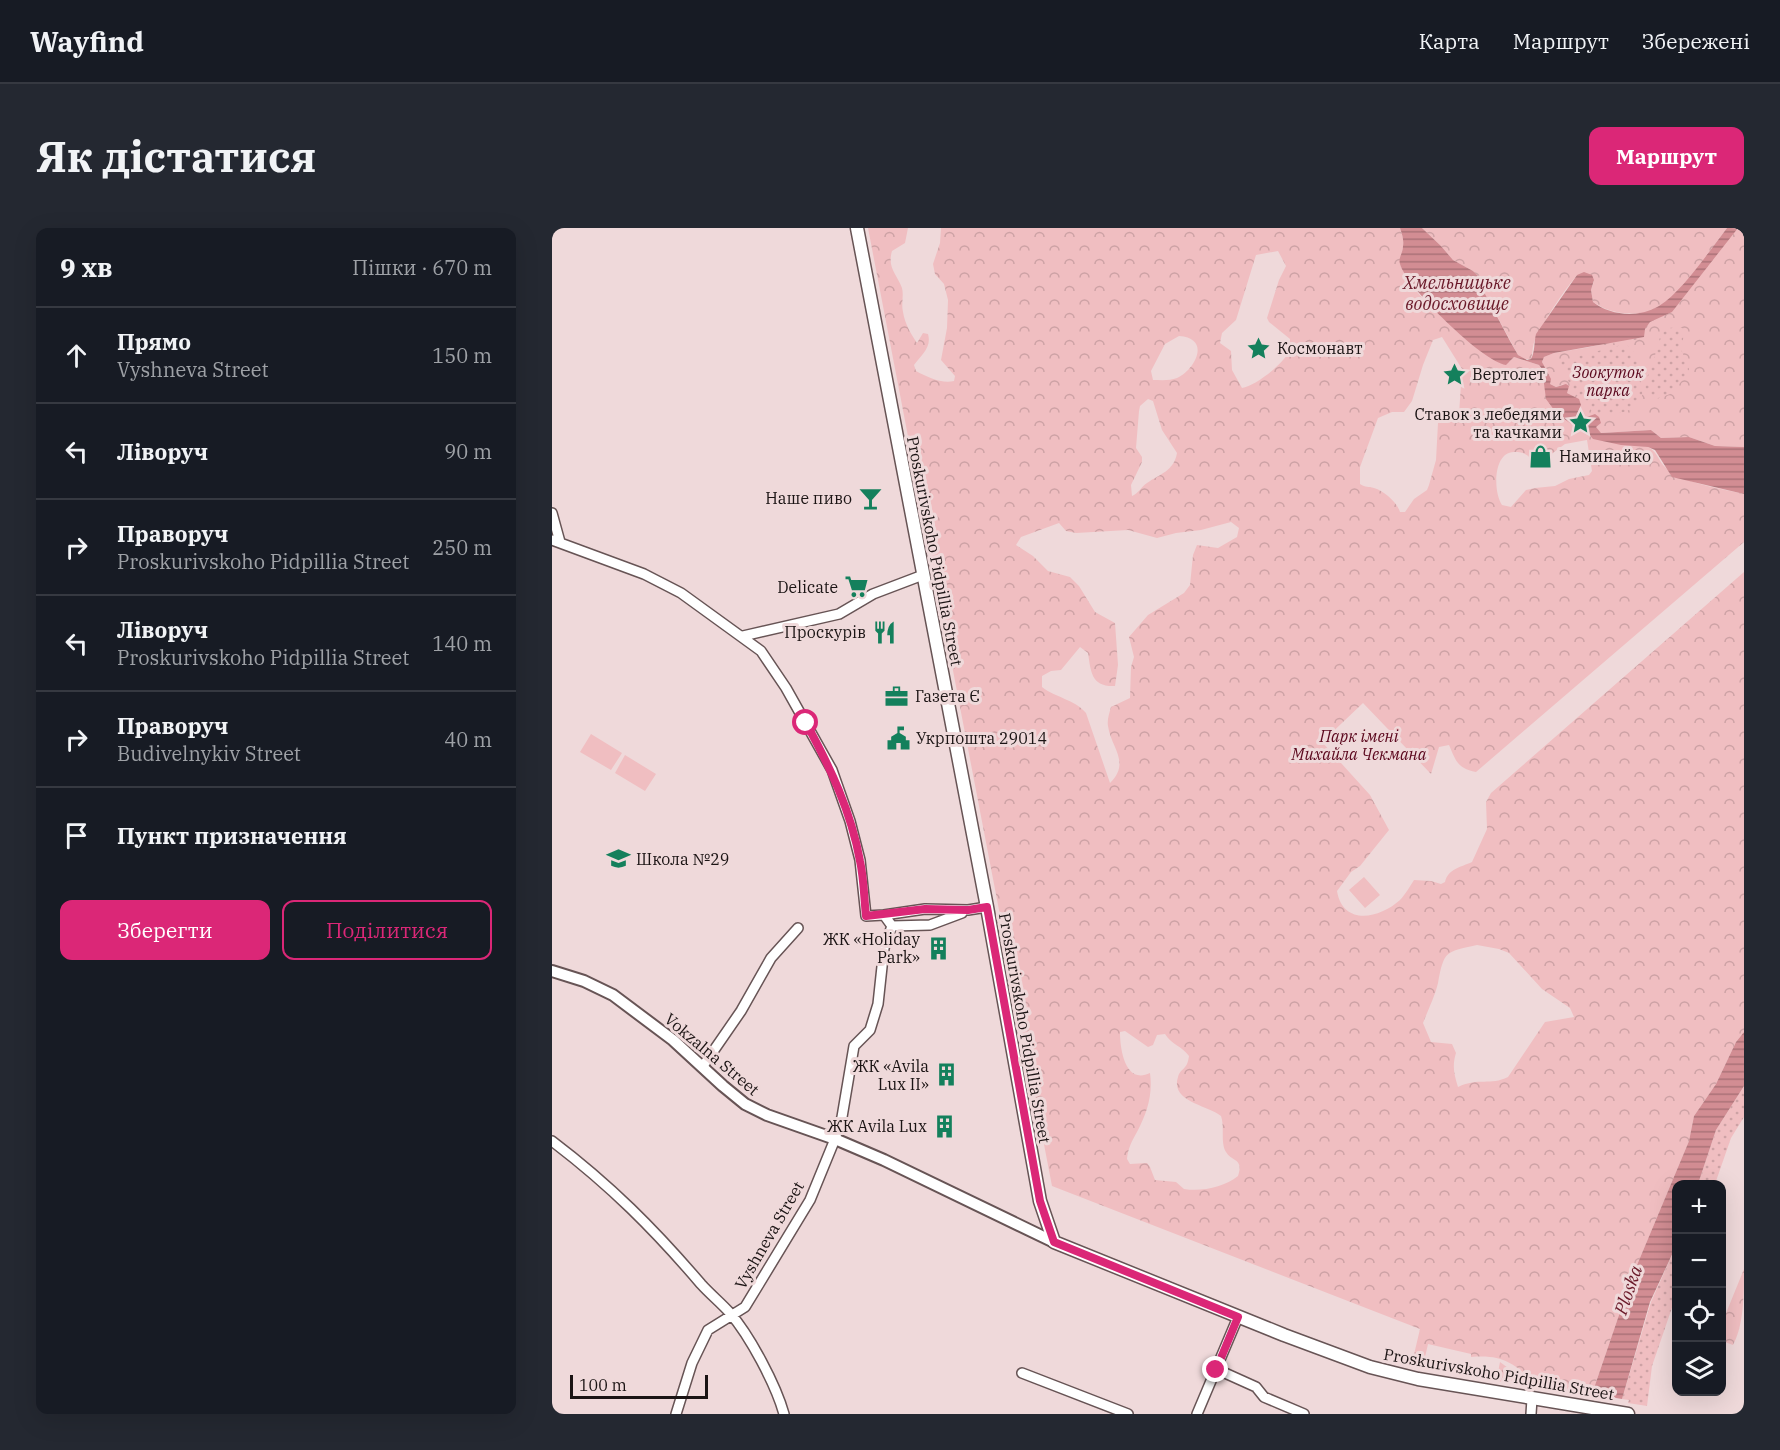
<!DOCTYPE html>
<html lang="uk">
<meta charset="utf-8">
<style>
body{margin:0;font-family:"IBM Plex Serif",serif;background:#242831;color:#f1f3f6}
.controls{position:absolute;right:18px;bottom:18px;display:grid;overflow:hidden;border-radius:12px;box-shadow:0 6px 24px #0002}
.controls button{width:54px;height:54px;display:grid;place-items:center;padding:0;border:0;border-bottom:2px solid #363941;background:#171b24;color:#f1f3f6;font:30px sans-serif}
.scale{position:absolute;left:18px;bottom:15px;width:138px;box-sizing:border-box;padding-left:6px;border:3px solid #1b1414;border-top:0;font-size:16px;line-height:21px;white-space:nowrap;color:#1b1414;-webkit-text-stroke:4px #efd9da;paint-order:stroke}
.stop{position:absolute;width:18px;height:18px;margin:-14px;border:4px solid #db2777;border-radius:50%;background:#fff}
.stop.end{background:#db2777;border-color:#fff;box-shadow:0 2px 6px #0008}
.list{margin:0;padding:0;list-style:none}
h2{display:flex;justify-content:space-between;align-items:center;height:78px;margin:0;padding:0 24px;font-size:26px}
h2 small{font-size:20px;font-weight:400;color:#9ea1a6}
.list li{display:grid;grid-template-columns:39px 1fr auto;gap:18px;align-items:center;box-sizing:border-box;height:96px;padding:0 24px;border-top:2px solid #363941}
.list b{display:block;font-size:22px;white-space:nowrap}
.list p{margin:0;font-size:20px;white-space:nowrap;color:#9ea1a6}
.list em{font-size:20px;font-style:normal;color:#9ea1a6}
.actions{display:flex;gap:12px;padding:18px 24px}
.actions a{flex:1;padding:14px 0;border:2px solid #db2777;border-radius:12px;text-align:center;font-size:21px;color:#db2777}
.actions .main{background:#db2777;color:#fff}
.icon{flex:none;width:33px;height:33px;fill:none;stroke:currentColor;stroke-width:2;stroke-linecap:round;stroke-linejoin:round}
.map{position:relative;flex:none;width:1192px;height:1186px;overflow:hidden;border-radius:12px}
header{display:flex;align-items:center;gap:36px;box-sizing:border-box;height:84px;padding:0 30px;background:#171b24;border-bottom:2px solid #363941}
header strong{font-size:28px}
nav{display:flex;gap:33px;margin-inline-start:auto;font-size:21px}
.intro{display:flex;align-items:center;justify-content:space-between;box-sizing:border-box;height:144px;padding:0 36px}
h1{margin:0;font-size:42px}
.button{padding:15px 27px;border-radius:12px;background:#db2777;color:#fff;font-size:21px;font-weight:700}
main{display:flex;gap:36px;padding:0 36px}
aside{flex:1;background:#171b24;border-radius:12px;box-shadow:0 6px 24px #0002}
.map>svg:first-child{display:block}
</style>
<header>
<strong>Wayfind</strong>
<nav><a>Карта</a><a>Маршрут</a><a>Збережені</a></nav>
</header>
<div class="intro"><h1>Як дістатися</h1><a class="button">Маршрут</a></div>
<main>
<aside>
<h2>9 хв<small>Пішки · 670 m</small></h2>
<ul class="list">
<li><svg class="icon" aria-label="ahead" viewBox="0 0 24 24"><path d="M12 20V5M6 11l6-6 6 6"/></svg><div><b>Прямо</b><p>Vyshneva Street</p></div><em>150 m</em></li>
<li><svg class="icon" aria-label="left" viewBox="0 0 24 24"><path d="M17 20v-9H6M10 6l-5 5 5 5"/></svg><div><b>Ліворуч</b></div><em>90 m</em></li>
<li><svg class="icon" aria-label="right" viewBox="0 0 24 24"><path d="M7 20v-9h11M14 6l5 5-5 5"/></svg><div><b>Праворуч</b><p>Proskurivskoho Pidpillia Street</p></div><em>250 m</em></li>
<li><svg class="icon" aria-label="left" viewBox="0 0 24 24"><path d="M17 20v-9H6M10 6l-5 5 5 5"/></svg><div><b>Ліворуч</b><p>Proskurivskoho Pidpillia Street</p></div><em>140 m</em></li>
<li><svg class="icon" aria-label="right" viewBox="0 0 24 24"><path d="M7 20v-9h11M14 6l5 5-5 5"/></svg><div><b>Праворуч</b><p>Budivelnykiv Street</p></div><em>40 m</em></li>
<li><svg class="icon" aria-label="arrive" viewBox="0 0 24 24"><path d="M6 21V4h12l-3 4 3 4H6"/></svg><div><b>Пункт призначення</b></div></li>
</ul>
<div class="actions"><a class="main">Зберегти</a><a>Поділитися</a></div>
</aside>
<div class="map">
<svg width="1192" height="1186" viewBox="0 0 1192 1186">
<defs>
<pattern id="green-dots" width="8" height="8" patternUnits="userSpaceOnUse" patternTransform="scale(1.5)"><rect width="8" height="8" fill="#f0bec1"/><path d="M2 2h.1M6 6h.1" fill="none" stroke="#cda2a5" stroke-width="1.8" stroke-linecap="round"/></pattern>
<pattern id="forest-crowns" width="20" height="18" patternUnits="userSpaceOnUse" patternTransform="scale(1.5)"><rect width="20" height="18" fill="#f0bec1"/><path d="M2 6a3 3 0 1 1 6 0M12 15a3 3 0 1 1 6 0" fill="none" stroke="#cda2a5"/></pattern>
<pattern id="water-rules" width="6" height="5" patternUnits="userSpaceOnUse" patternTransform="scale(1.5)"><rect width="6" height="5" fill="#d28d93"/><path d="M0 2.5h6" fill="none" stroke="#aa7277"/></pattern>
</defs>
<rect width="100%" height="100%" fill="#efd9da"/>
<path fill="url(#green-dots)" d="M1186,0H1192V219L1037,187L990,131L1047,117Z
M1192,858V889L1179,910L1163,956H1146L1164,902Z
M1124,1018V1068L1100,1138L1095,1178L1076,1175L1077,1172L1070,1171L1099,1074Z
M948,1134L975,1154L978,1159L904,1145L906,1138L946,1144Z"/>
<path fill="url(#forest-crowns)" fill-rule="evenodd" d="M316,0H356L353,15L340,23C335,40 345,46 350,60C352,68 349,76 351,84C353,96 359,106 365,115L371,105L376,106C380,120 369,127 362,137L364,143C375,149 390,156 402,153L403,148L389,132L395,100L396,72L392,56L383,46L381,36L388,15L389,0H848C850,6 852,12 851,18C851,26 846,32 850,41C871,83 919,110 957,134L962,129L987,137L990,142L992,157L1028,202L1096,219C1106,224 1106,233 1114,240C1130,255 1171,261 1192,266V314L924,544C905,540 904,533 897,517L887,519L879,546L811,475L770,514L818,567L837,602L808,638L799,644L785,663C791,698 827,691 848,672C853,667 858,658 862,652L879,653L889,656L893,654C896,641 909,639 920,634L935,601L934,574L939,565L1192,344V804L1184,814L1164,856L1142,888L1137,913L1080,1049L1040,1166L1024,1163L1023,1167C1016,1165 1007,1165 1000,1162C964,1147 965,1125 919,1129V1126L876,1116L871,1138L860,1135L868,1101L500,958ZM726,23L734,38L727,52L715,90L717,94L738,111C738,115 738,121 736,125C730,137 703,158 690,160L680,142L679,123L668,115L670,105L684,92L704,27ZM627,108C659,110 644,141 625,150C618,153 608,152 601,152L599,143L613,116ZM890,109L910,141L907,186L886,195L884,232L877,257L875,262L862,271L853,284H848C845,274 832,263 822,260C816,258 814,260 808,256V239L826,190L840,184H852L860,173L871,137L881,112ZM596,171L601,173L610,202L625,225C622,243 608,246 595,255C589,259 587,265 580,268L579,257L590,234V229L584,220L587,183L588,178ZM1035,212L1040,243L1037,247L1017,251L1003,258L983,260L974,262L959,279L950,277C941,264 941,224 962,224C970,224 974,225 979,231L990,233L1013,216ZM679,294L687,300L685,309L666,320L645,317L641,327L638,357L632,365L596,387L577,409L582,429L579,439L578,470L559,479C557,486 555,492 556,498C559,520 579,534 558,555L534,485C522,471 504,470 490,459V448L499,443L509,442L528,419L536,425C539,444 539,459 563,458L566,437L563,395L543,384L527,358L518,349L496,343L481,328L464,317L469,309L507,295L514,303L524,305L576,302L605,310L624,305L649,302ZM925,717L947,721L957,725L990,761L1018,780L1022,789L993,794L956,849C938,858 927,849 906,859C902,846 900,838 904,825L900,816L879,814L871,795C876,782 883,768 886,755C892,722 894,724 925,717ZM573,803L596,819L601,817L605,807L613,806C620,817 630,818 637,828C635,843 629,839 626,849C618,874 656,877 669,888C673,899 668,914 674,924C680,934 692,930 686,948C672,959 650,964 632,961L624,954L603,952L598,939L595,935L578,936L575,931C576,920 580,913 585,904C595,885 601,867 598,845C573,857 568,821 568,804Z
M870,0H1175C1158,22 1131,63 1107,78C1087,90 1060,87 1041,74L1039,62L1042,53L1025,47C1009,67 994,89 983,112C980,118 981,125 979,131H970L966,127L932,64L931,55L921,43L901,32L889,18Z
M1186,0H1192V219L1163,218L1137,209L1109,210L1099,202L1049,205L1032,190L1025,186L1027,171L1015,165L1012,156L1004,159L998,156L990,134L992,129L1002,125L1088,111L1098,94L1120,84ZM1127,99L1133,101L1129,121L1137,141L1136,146L1118,166L1102,172C1086,159 1096,150 1101,134C1104,125 1106,115 1109,106L1117,100ZM1073,116C1084,122 1086,133 1087,144C1088,151 1091,161 1090,168C1087,186 1055,189 1041,183C1029,178 1011,146 1008,133Z
M1192,1041C1192,1066 1192,1097 1181,1117L1170,1113V1095Z"/>
<path fill="#f0bec1" d="M39,506L70,525L59,542L28,524Z
M73,527L104,546L93,563L63,545Z
M812,649L828,667L813,680L797,662Z"/>
<path fill="url(#water-rules)" d="M848,0H870L889,18L901,32L921,43L927,49L931,54L932,64L958,113L966,127L975,132L979,131C983,124 982,114 984,106L1025,47L1032,44L1040,47L1042,52L1039,62L1041,74C1059,88 1087,90 1107,78C1131,63 1158,22 1175,0H1186L1120,84L1098,94L1093,101L1092,109L1002,125L992,129L990,134L999,151L998,156L1004,159L1014,156L1017,158L1015,165L1027,171L1029,177L1025,186L1032,190L1043,186L1047,189L1049,195L1044,199L1049,205L1099,202L1109,210L1137,209L1163,218L1192,219V266L1120,249L1103,222L1096,219L1069,217L1041,211L1037,206L1028,202L1005,186L994,171L990,141L987,137L962,129L954,137C931,134 854,59 848,36C846,30 851,25 851,18C852,12 850,6 848,0Z
M1192,804V858L1164,902L1146,956H1124V1018L1098,1074L1070,1171L1040,1166L1080,1049L1137,913L1142,888L1164,856L1184,814Z"/>
<g fill="none" stroke-linecap="round" stroke-linejoin="round">
<defs>
<path id="minor" d="M0,285L8,314
M0,312L92,346L129,365L209,423L234,460L280,542L298,593L308,632L314,688L332,687L340,698L332,720L326,776L318,802L302,818L290,889L283,911L258,972L193,1079L156,1102L140,1135L124,1186
M191,408L287,386L321,366L371,347
M332,687L373,681L416,682L435,679
M340,698L378,697L410,685
M151,838L189,783L219,730L246,700
M0,913C58,957 102,1001 149,1056C158,1066 169,1075 178,1085C198,1108 224,1157 232,1186
M664,1141L704,1159L712,1169L752,1186
M470,1145L576,1186
M645,1186L686,1089
M979,1186L980,1171"/>
<path id="tertiary" d="M0,743L32,753L61,767L121,812L171,858L193,876L215,887L283,911L332,932L502,1014"/>
<path id="secondary" d="M305,0L435,679L488,973L502,1014L732,1107L818,1139L866,1151L1076,1186"/>
</defs>
<use href="#minor" stroke="#675455" stroke-width="12"/>
<use href="#tertiary" stroke="#675455" stroke-width="14"/>
<use href="#secondary" stroke="#675455" stroke-width="15"/>
<use href="#minor" stroke="#fff" stroke-width="9"/>
<use href="#tertiary" stroke="#fff" stroke-width="10"/>
<use href="#secondary" stroke="#fff" stroke-width="12"/>
</g>
<g fill="none" stroke-linecap="round" stroke-linejoin="round">
<path stroke="#db2777" stroke-width="8" d="M254,495C278,539 299,583 308,633C312,651 312,670 314,688L373,681L416,682L435,679L488,973L502,1014L686,1089L664,1142"/>
</g>
<defs>
<symbol id="sight-bare" viewBox="-9 -9 18 18"><path d="M0-6L1.8-2.2L6-1.7L2.9 1.2L3.7 5.4L0 3.3L-3.7 5.4L-2.9 1.2L-6-1.7L-1.8-2.2Z" fill="#14805c" stroke="#efd9da" stroke-width="2.5" paint-order="stroke"/></symbol>
<symbol id="shop-bare" viewBox="-9 -9 18 18"><path d="M-5-2.5h2.3a2.7 3.5 0 0 1 5.4 0H5L5.5 6h-11ZM-1.5-2.5h3a1.5 2.3 0 0 0-3 0Z" fill="#14805c" stroke="#efd9da" stroke-width="2.5" paint-order="stroke"/></symbol>
<symbol id="bar-bare" viewBox="-9 -9 18 18"><path d="M-6-5H6L.8 .8V4.5H3.5V6h-7V4.5H-.8V.8Z" fill="#14805c" stroke="#efd9da" stroke-width="2.5" paint-order="stroke"/></symbol>
<symbol id="supermarket-bare" viewBox="-9 -9 18 18"><path d="M-6-5.5h2.5l.6 2H6L4.5 2H-2.5L-4.4-4H-6ZM-1.5 3.2a1.3 1.3 0 1 0 .1 0ZM3 3.2a1.3 1.3 0 1 0 .1 0Z" fill="#14805c" stroke="#efd9da" stroke-width="2.5" paint-order="stroke"/></symbol>
<symbol id="restaurant-bare" viewBox="-9 -9 18 18"><path d="M-5-6h1v4h1v-4h1v4h1v-4h1v5L-1.5 .5V6h-2V.5L-5-1ZM5-6V6H3V1.5H1.5Q1.5-4 5-6Z" fill="#14805c" stroke="#efd9da" stroke-width="2.5" paint-order="stroke"/></symbol>
<symbol id="office-bare" viewBox="-9 -9 18 18"><path d="M-6-3h4V-5.5h4V-3h4V5H-6ZM-1-4.5V-3h2v-1.5ZM-6 0V1H6V0Z" fill="#14805c" stroke="#efd9da" stroke-width="2.5" paint-order="stroke"/></symbol>
<symbol id="civic-bare" viewBox="-9 -9 18 18"><path d="M-.6-6.5H3V-4.5H.6V-3L4-1V1h2V6H-6V1h2V-1L-.6-3ZM-1.2 2.5V6h2.4V2.5Z" fill="#14805c" stroke="#efd9da" stroke-width="2.5" paint-order="stroke"/></symbol>
<symbol id="school-bare" viewBox="-9 -9 18 18"><path d="M0-5L7-2L0 1L-7-2ZM-4 1L0 2.5L4 1V4Q0 6-4 4Z" fill="#14805c" stroke="#efd9da" stroke-width="2.5" paint-order="stroke"/></symbol>
<symbol id="building-bare" viewBox="-9 -9 18 18"><path d="M-4-6H4V6H1V3H-1V6H-4ZM-2.5-4.3h1.7v1.8h-1.7ZM.8-4.3h1.7v1.8H.8ZM-2.5-1h1.7V.8h-1.7ZM.8-1h1.7V.8H.8Z" fill="#14805c" stroke="#efd9da" stroke-width="2.5" paint-order="stroke"/></symbol>
</defs>
<g fill-rule="evenodd">
<use href="#sight-bare" x="690" y="104" width="33" height="33"/>
<use href="#sight-bare" x="886" y="130" width="33" height="33"/>
<use href="#sight-bare" x="1012" y="178" width="33" height="33"/>
<use href="#shop-bare" x="972" y="212" width="33" height="33"/>
<use href="#bar-bare" x="302" y="254" width="33" height="33"/>
<use href="#supermarket-bare" x="288" y="342" width="33" height="33"/>
<use href="#restaurant-bare" x="316" y="388" width="33" height="33"/>
<use href="#office-bare" x="328" y="452" width="33" height="33"/>
<use href="#civic-bare" x="330" y="494" width="33" height="33"/>
<use href="#school-bare" x="50" y="614" width="33" height="33"/>
<use href="#building-bare" x="370" y="704" width="33" height="33"/>
<use href="#building-bare" x="378" y="830" width="33" height="33"/>
<use href="#building-bare" x="376" y="882" width="33" height="33"/>
</g>
<g text-anchor="middle" dominant-baseline="central" stroke-width="6" stroke-linejoin="round" paint-order="stroke">
<g font-size="16" fill="#1b1414" stroke="#efd9da" text-anchor="end">
<text x="725" y="120" text-anchor="start">Космонавт</text>
<text x="920" y="146" text-anchor="start">Вертолет</text>
<text x="1010" y="186">Ставок з лебедями<tspan x="1010" dy="18">та качками</tspan></text>
<text x="1007" y="228" text-anchor="start">Наминайко</text>
<text x="300" y="270">Наше пиво</text>
<text x="286" y="359">Delicate</text>
<text x="314" y="404">Проскурів</text>
<text x="363" y="468" text-anchor="start">Газета Є</text>
<text x="364" y="510" text-anchor="start">Укрпошта 29014</text>
<text x="84" y="631" text-anchor="start">Школа №29</text>
<text x="368" y="711">ЖК «Holiday<tspan x="368" dy="18">Park»</tspan></text>
<text x="377" y="838">ЖК «Avila<tspan x="377" dy="18">Lux II»</tspan></text>
<text x="375" y="898">ЖК Avila Lux</text>
</g>
<g font-size="16" font-style="italic" fill="#5b071d" stroke="#efd9da">
<text x="1056" y="144">Зоокуток<tspan x="1056" dy="18">парка</tspan></text>
<text x="807" y="508">Парк імені<tspan x="807" dy="18">Михайла Чекмана</tspan></text>
</g>
<g font-size="16" fill="#1b1414" stroke="#efd9da">
<text transform="translate(383 323) rotate(79)">Proskurivskoho Pidpillia Street</text>
<text transform="translate(473 800) rotate(80)">Proskurivskoho Pidpillia Street</text>
<text transform="translate(160 826) rotate(40)">Vokzalna Street</text>
<text transform="translate(217 1007) rotate(-60)">Vyshneva Street</text>
<text transform="translate(947 1146) rotate(10)">Proskurivskoho Pidpillia Street</text>
</g>
<g font-size="18" font-style="italic" fill="#6b1a2a" stroke="#efd9da">
<text x="905" y="54">Хмельницьке<tspan x="905" dy="21">водосховище</tspan></text>
<text transform="translate(1076 1062) rotate(-71)">Ploska</text>
</g>
</g>
</svg>
<div class="controls">
<button>+</button>
<button>−</button>
<button><svg class="icon" aria-label="locate" viewBox="0 0 24 24"><circle cx="12" cy="12" r="6"/><path d="M12 2v4M12 18v4M2 12h4M18 12h4"/></svg></button>
<button><svg class="icon" aria-label="layers" viewBox="0 0 24 24"><path d="M12 4l9 5-9 5-9-5zM3 14l9 5 9-5"/></svg></button>
</div>
<div class="scale">100 m</div>
<div class="stop" style="left:254px;top:495px"></div>
<div class="stop end" style="left:664px;top:1142px"></div>
</div>
</main>
